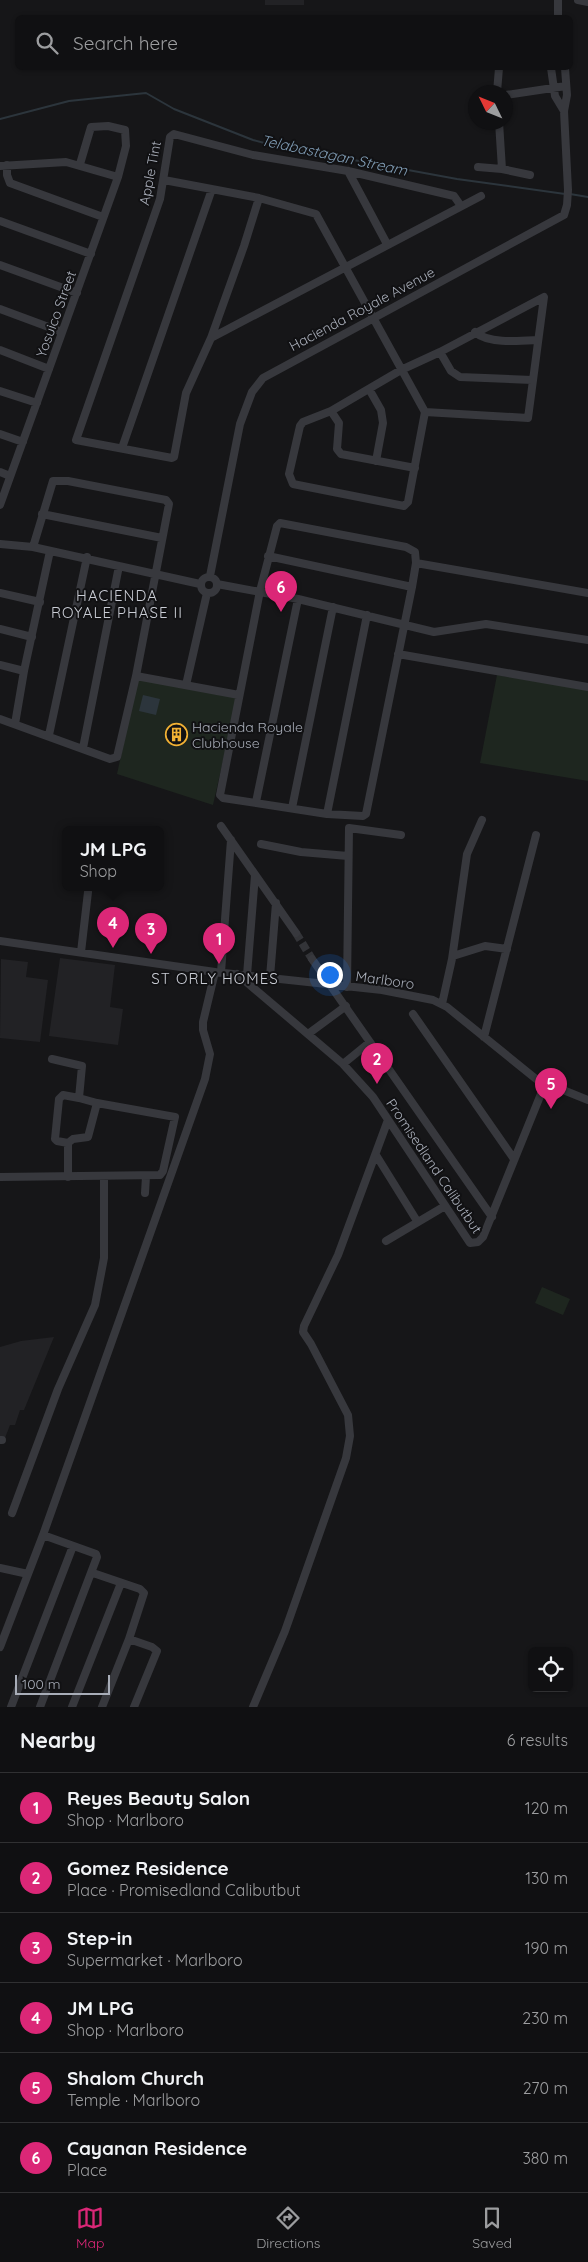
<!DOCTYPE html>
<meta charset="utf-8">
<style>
body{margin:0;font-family:Quicksand,sans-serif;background:#19191b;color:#f1f3f6}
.controls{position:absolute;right:15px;bottom:15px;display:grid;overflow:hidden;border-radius:8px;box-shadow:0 1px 4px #0004}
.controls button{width:45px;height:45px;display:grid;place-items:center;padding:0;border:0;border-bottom:1px solid #303032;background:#101012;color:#f1f3f6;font:25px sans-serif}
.compass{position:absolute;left:468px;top:85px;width:45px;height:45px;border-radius:50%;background:#101012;box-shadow:0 1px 4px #0004;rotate:313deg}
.scale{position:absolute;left:15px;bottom:12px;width:95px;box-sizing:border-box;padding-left:5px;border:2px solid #a8adb8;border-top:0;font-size:14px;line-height:18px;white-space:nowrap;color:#a8adb8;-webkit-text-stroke:4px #111113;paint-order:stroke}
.you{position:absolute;left:329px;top:974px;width:18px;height:18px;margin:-12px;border:4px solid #fff;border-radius:50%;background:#1a73e8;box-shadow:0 0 0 8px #1a73e833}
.badge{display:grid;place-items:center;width:32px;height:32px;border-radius:50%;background:#db2777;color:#fff;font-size:16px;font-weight:700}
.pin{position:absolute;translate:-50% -41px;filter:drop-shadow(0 1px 2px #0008)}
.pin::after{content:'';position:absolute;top:26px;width:18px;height:15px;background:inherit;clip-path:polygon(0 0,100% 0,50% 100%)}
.popup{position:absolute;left:62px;top:826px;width:102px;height:65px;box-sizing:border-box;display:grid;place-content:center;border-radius:8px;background:#101012;filter:drop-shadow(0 1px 4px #0005);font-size:16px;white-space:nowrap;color:#9c9d9f}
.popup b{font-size:19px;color:#f1f3f6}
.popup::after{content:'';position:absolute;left:50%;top:100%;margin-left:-10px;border:10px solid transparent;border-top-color:#101012}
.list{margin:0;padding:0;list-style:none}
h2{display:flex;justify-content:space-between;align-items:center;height:65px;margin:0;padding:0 20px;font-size:21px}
h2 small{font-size:16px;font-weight:400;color:#9c9d9f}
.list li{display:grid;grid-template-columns:32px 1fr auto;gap:15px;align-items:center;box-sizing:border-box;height:70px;padding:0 20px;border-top:1px solid #303032}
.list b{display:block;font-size:19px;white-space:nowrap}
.list p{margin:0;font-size:16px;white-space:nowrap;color:#9c9d9f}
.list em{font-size:16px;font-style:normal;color:#9c9d9f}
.icon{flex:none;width:28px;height:28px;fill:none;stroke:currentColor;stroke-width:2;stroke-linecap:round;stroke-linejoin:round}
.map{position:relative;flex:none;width:588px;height:1707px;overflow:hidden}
.search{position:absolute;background:#101012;box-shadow:0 1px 4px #0004;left:15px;right:15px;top:15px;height:55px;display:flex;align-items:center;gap:12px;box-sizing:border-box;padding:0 18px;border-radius:8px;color:#9c9d9f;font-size:19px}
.sheet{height:485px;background:#101012}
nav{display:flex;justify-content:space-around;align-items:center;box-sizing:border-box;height:70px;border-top:1px solid #303032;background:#101012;font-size:14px;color:#9c9d9f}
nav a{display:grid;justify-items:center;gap:2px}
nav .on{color:#db2777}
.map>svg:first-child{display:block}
</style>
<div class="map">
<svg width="588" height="1707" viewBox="0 0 588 1707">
<rect width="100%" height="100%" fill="#161618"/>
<path fill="#222225" d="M265,0H304V5H265Z
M60,958L115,965L110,1007L123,1009L118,1045L49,1036Z
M1,959L28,962L26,977L48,980L40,1042L0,1038Z
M54,1337L24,1410H20L15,1425H10L5,1438L0,1437V1347L21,1341Z"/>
<path fill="#1e261f" d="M139,674L238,695L213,805L117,774Z
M497,675L588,690V781L480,763Z
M542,1287L570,1299L563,1315L535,1303Z"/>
<path fill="#2c353c" d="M143,695L160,699L156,715L139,711Z"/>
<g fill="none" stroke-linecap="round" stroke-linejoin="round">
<path stroke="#2c353c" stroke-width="2" d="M0,119L69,101L146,93L174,109L253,140L272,145L457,179L565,194
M570,194L588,197"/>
<path stroke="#333438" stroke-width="8" stroke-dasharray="8 4" stroke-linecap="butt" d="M296,933L312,959"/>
<path stroke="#37383d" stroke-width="8" d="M578,0L588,2
M558,18V0
M551,68L555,96L564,111
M497,92L499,68
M506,95L566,86
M499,122L502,169
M7,165V175L10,183L103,217
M0,166L66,162L118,177
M478,167L502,169L530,175
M348,171L387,244
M164,180L259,198L316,214L425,412L408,502L404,506L293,484L289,474L300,426L303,422L331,411L401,370L440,352L544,297L528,418L425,412
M461,206L454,196L348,171L253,155L174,134L170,137L160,199L76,440L172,458L174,457L186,393L211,338L481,196
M0,221L91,254
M0,265L77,293
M0,309L62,332
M475,332C488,344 520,341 537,340
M211,338L244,246L259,198
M0,350L49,369
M440,352L451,371L460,377L532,380
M369,389L381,410L383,423L376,461
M0,391L37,403
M331,411L339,423L337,449L341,454L415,468
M0,434L23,442
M122,448L212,189
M0,472L10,476
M0,505L118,177L126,146L125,130L108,126L91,127L80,164
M42,514L162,538
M280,523L406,547L415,552L416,563L412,587L366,814L363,816L327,814L223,798L220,795L260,591L277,526Z
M0,544L33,547L53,481H68L166,500L169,504L136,676L117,757L110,759L0,719
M33,547L200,584
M268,556L412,587
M416,563L588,593
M210,576L240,424L252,392L263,378L564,215L567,205L568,190L564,111L567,95L565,68
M201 585a8 8 0 1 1 16 0a8 8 0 1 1-16 0Z
M217,584L298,599L434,632L486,624L588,640
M0,593L40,602
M0,629L32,637
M398,654L588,687
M0,665L24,671
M136,676L239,695
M186,685L207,593
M15,724L24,671L50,551
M49,735L87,557
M83,748L119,566
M256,802L298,599
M292,808L333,607
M327,814L367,615
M221,826L296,933
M261,844L301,852L348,856
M0,941L215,972L382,990L433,1000L447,1007L536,1079L588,1100
M81,952L88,892
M453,956L485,946L507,949
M312,959L492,1217
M221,972L231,840
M237,974L343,1064L373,1097L470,1243L478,1242L483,1237L545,1084
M247,975L255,875
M270,977L276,903
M347,987L349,828L401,835
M442,1004L452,959L467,854L482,820
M413,1014L514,1159
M308,1034L346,1006
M484,1037L536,835
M52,1059L82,1066L79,1098L97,1103L88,1137L73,1139L68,1143V1177
M343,1064L370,1042
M68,1143L57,1141L55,1139L59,1099L63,1095L79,1098
M376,1155L417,1221
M0,1177L160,1175L163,1171L175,1117L97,1103
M145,1193L146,1176
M386,1241L445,1206
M0,1440H2
M12,1513L58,1389L95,1305L104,1258V1177
M0,1568L28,1574
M93,1573L140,1589L144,1593L129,1639L102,1707
M129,1639L152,1647L157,1651L134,1707
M0,1647L43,1535L205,1079L210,1054L203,1030V1022L215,972
M11,1707L73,1546
M40,1707L97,1557L96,1554L43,1535
M72,1707L121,1583
M253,1707L285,1631L346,1458L350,1436L348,1415L311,1344L303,1332L304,1326L338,1255L388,1120"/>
</g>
<defs>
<symbol id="building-ring" viewBox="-11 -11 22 22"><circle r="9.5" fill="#111113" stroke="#f2b134" stroke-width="1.5"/><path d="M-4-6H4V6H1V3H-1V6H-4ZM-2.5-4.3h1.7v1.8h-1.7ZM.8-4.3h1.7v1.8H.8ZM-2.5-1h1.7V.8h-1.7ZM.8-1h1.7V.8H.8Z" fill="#f2b134"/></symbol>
</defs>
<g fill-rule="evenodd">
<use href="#building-ring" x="164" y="722" width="25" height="25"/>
</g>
<g text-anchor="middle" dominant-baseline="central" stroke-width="4" stroke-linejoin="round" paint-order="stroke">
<g font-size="14" fill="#a8adb8" stroke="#111113">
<text transform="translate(150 173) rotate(-79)">Apple Tint</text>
<text transform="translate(362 309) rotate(-28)">Hacienda Royale Avenue</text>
<text transform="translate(56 314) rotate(-70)">Yosuico Street</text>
<text transform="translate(385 980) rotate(8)">Marlboro</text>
<text transform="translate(434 1166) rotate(56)">Promisedland Calibutbut</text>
</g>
<g font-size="14" fill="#a8adb8" stroke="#111113" text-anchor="start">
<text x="192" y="727">Hacienda Royale<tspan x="192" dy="16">Clubhouse</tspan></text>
</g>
<g font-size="15" font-style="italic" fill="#7f9bb3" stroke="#111113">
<text transform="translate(334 155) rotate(12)">Telabastagan Stream</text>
</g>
<g font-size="15" letter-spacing="1" fill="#c9ccd4" stroke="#111113">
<text x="117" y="595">HACIENDA<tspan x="117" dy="17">ROYALE PHASE II</tspan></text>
<text x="215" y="978">ST ORLY HOMES</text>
</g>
</g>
</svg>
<div class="controls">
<button><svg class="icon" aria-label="locate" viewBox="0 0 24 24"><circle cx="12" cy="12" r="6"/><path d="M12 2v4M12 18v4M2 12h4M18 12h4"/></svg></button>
</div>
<svg class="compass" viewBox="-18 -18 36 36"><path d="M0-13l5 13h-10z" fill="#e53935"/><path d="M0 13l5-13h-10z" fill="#9c9d9f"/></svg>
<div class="scale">100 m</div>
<div class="you"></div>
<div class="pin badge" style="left:219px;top:964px">1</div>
<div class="pin badge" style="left:377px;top:1084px">2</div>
<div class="pin badge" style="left:151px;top:954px">3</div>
<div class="pin badge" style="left:113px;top:948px">4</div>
<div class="popup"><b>JM LPG</b>Shop</div>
<div class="pin badge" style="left:551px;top:1109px">5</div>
<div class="pin badge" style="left:281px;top:612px">6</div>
<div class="search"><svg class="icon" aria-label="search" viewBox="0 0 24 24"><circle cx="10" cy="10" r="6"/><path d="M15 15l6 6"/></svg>Search here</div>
</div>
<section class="sheet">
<h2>Nearby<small>6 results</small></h2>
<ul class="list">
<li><span class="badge">1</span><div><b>Reyes Beauty Salon</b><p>Shop · Marlboro</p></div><em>120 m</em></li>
<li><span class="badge">2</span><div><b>Gomez Residence</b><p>Place · Promisedland Calibutbut</p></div><em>130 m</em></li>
<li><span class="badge">3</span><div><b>Step-in</b><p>Supermarket · Marlboro</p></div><em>190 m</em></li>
<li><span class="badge">4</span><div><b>JM LPG</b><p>Shop · Marlboro</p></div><em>230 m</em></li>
<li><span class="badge">5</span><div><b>Shalom Church</b><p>Temple · Marlboro</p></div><em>270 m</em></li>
<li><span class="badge">6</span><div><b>Cayanan Residence</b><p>Place</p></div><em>380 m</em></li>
</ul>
</section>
<nav>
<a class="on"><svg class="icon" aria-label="map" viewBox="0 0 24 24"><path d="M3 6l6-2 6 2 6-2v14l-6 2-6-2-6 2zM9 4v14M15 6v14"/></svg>Map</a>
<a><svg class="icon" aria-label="directions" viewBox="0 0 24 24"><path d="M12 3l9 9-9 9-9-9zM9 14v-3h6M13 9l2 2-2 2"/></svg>Directions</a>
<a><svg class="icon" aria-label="saved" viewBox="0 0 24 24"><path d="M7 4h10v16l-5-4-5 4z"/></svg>Saved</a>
</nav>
